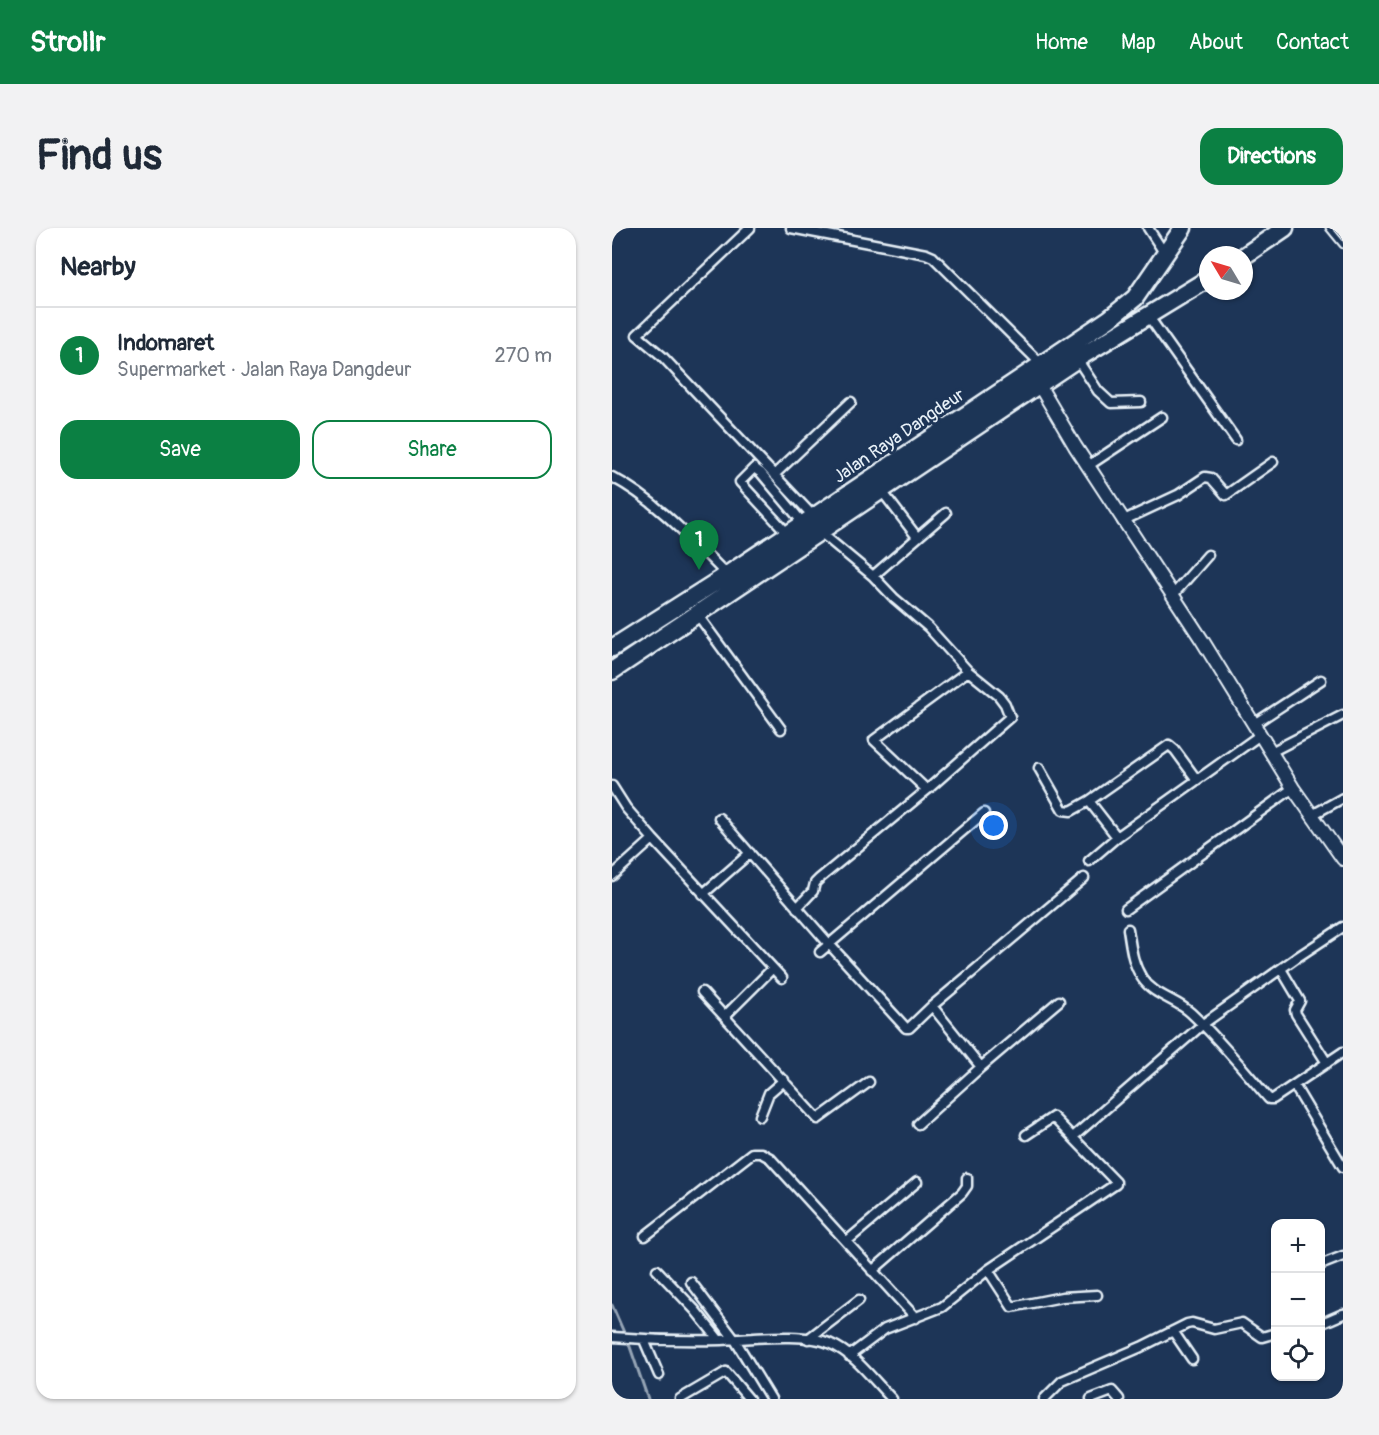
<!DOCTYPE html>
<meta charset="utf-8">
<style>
body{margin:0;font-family:Pangolin,sans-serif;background:#f2f2f3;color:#1f2937}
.controls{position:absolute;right:18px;bottom:18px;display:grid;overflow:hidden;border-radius:12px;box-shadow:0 2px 4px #0004}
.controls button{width:54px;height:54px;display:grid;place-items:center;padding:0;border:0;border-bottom:2px solid #e0e1e3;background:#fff;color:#1f2937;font:30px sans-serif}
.compass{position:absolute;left:587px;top:18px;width:54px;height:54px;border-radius:50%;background:#fff;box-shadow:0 2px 4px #0004;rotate:308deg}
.you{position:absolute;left:382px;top:598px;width:21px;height:21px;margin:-15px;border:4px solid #fff;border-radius:50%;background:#1a73e8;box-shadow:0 0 0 9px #1a73e833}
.badge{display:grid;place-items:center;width:39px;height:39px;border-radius:50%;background:#0b8043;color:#fff;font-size:20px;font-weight:700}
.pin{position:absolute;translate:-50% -50px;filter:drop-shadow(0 2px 3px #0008)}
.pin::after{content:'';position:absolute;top:32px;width:21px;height:18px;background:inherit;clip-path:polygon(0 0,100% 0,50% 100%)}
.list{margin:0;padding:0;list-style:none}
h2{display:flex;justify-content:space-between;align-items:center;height:78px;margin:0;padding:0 24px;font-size:26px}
h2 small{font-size:20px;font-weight:400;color:#747a83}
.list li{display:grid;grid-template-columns:39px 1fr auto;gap:18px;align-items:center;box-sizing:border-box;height:96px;padding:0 24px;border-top:2px solid #e0e1e3}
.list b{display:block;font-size:22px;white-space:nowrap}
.list p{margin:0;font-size:20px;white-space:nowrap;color:#747a83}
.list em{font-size:20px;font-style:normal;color:#747a83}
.actions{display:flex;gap:12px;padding:18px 24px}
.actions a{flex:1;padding:14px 0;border:2px solid #0b8043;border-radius:18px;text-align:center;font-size:21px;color:#0b8043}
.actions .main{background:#0b8043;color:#fff}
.icon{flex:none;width:33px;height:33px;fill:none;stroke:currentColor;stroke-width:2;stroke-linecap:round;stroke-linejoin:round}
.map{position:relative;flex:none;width:731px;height:1171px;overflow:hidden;border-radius:18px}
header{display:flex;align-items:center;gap:36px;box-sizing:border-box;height:84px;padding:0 30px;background:#0b8043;color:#fff}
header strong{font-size:28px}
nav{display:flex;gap:33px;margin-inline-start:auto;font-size:21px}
.intro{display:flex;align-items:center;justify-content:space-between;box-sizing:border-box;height:144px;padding:0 36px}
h1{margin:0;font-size:42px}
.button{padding:15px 27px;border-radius:18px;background:#0b8043;color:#fff;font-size:21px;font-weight:700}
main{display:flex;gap:36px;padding:0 36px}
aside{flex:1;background:#fff;border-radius:18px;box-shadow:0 2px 4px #0004}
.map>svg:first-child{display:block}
</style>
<header>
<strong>Strollr</strong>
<nav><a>Home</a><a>Map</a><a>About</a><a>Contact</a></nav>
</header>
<div class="intro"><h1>Find us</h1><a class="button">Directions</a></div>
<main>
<aside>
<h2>Nearby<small></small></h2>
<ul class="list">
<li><span class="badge">1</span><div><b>Indomaret</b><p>Supermarket · Jalan Raya Dangdeur</p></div><em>270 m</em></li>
</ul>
<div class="actions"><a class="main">Save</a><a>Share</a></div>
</aside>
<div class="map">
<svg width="731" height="1171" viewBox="0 0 731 1171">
<rect width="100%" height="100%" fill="#1d3557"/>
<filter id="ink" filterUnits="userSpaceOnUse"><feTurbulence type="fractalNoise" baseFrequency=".0167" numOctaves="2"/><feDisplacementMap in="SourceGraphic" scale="12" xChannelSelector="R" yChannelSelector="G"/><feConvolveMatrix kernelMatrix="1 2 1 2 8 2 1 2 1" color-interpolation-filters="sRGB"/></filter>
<g filter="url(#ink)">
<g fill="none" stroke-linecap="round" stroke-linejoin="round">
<path stroke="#95a4b5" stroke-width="3" d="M0,1077L17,1116L36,1171"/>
<defs>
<path id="lane" d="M717,0L731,17"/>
<path id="street" d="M138,0L25,107L50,128L202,289
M179,0L314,26L321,29L429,136
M536,0L553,26
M537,89L624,212
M465,131L486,163L499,175L529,174
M476,238L550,189
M162,247L239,174
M0,249C44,272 80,312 115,347
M269,262L305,309
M510,293L566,267L593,249L599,250L614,267L661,234
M176,306L128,254L142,240L149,245L191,295
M261,348L334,285
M560,368L596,327
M85,386L169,501
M642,496L709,452
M659,524L731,487
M427,540L451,582L459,583L477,573L557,517L563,522L585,552
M0,558L14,580L41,611L170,750
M315,562L262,512L356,443
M477,573L505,609
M700,587L731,570
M107,590L217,716L294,800H297L320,778L472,650
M477,633L505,609L648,507
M0,648L41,611
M91,666L138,625
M185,680L201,663L203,655L207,651L315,562L398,489L393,476L387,468L356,443L316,399L282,370L261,348L208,304
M514,681L681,560
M516,701C519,719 520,735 530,750C542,768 564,771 579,785C607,811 632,842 657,871H661L731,824
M208,724L372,585
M669,741L688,773L683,782L684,786L715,835
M90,764L206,891L257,854
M113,788L160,741
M369,839L447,773
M682,857L731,939
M148,888L157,865L172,852
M306,896L369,839L320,778
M414,907L441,889L504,954V956L376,1042L400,1079L450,1069L485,1067
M461,909L591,796L684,730L731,699
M33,1008L140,925H149L158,930L304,1090
M235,1013L305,954
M708,1037L731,1028
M45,1042L83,1082L107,1112
M260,1043L350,965L355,958V950
M79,1054L123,1112L159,1171
M708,1096L731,1086
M561,1103L580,1131
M0,1109C37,1112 73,1113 110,1112C139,1111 193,1104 219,1116C243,1126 262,1153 280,1171
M196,1111L247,1072
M32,1112L47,1147
M237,1128L273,1101L330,1079L376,1042
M68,1171L114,1144L137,1171
M432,1171L450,1153L529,1119L575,1096L580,1095L602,1101L630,1095L650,1109L664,1105
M479,1171L500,1163L507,1171"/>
<path id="secondary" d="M427,157L463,218L590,412L681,560L731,631"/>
<path id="highway" d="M632,28L673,0
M0,420L115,347L497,91L523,70L571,0
M0,443L465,131L596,51"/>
</defs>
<use href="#lane" stroke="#e8f1f8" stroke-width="9"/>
<use href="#street" stroke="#e8f1f8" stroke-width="13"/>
<use href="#secondary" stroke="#e8f1f8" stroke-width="16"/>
<use href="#highway" stroke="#e8f1f8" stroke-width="21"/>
<use href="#lane" stroke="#1d3557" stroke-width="4.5"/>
<use href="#street" stroke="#1d3557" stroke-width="8"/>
<use href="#secondary" stroke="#1d3557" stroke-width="12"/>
<use href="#highway" stroke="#1d3557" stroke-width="16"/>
</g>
</g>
<g text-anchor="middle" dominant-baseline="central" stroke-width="6" stroke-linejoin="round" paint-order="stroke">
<g font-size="18" fill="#e8f1f8" stroke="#1d3557">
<text transform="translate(287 208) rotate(-34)">Jalan Raya Dangdeur</text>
</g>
</g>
</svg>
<div class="controls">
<button>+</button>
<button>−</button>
<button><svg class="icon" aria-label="locate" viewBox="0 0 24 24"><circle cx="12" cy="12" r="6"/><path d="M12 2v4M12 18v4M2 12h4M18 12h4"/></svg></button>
</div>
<svg class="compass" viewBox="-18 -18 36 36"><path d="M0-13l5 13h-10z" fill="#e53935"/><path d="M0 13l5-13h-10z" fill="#747a83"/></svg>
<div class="you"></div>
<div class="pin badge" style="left:87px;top:342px">1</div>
</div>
</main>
